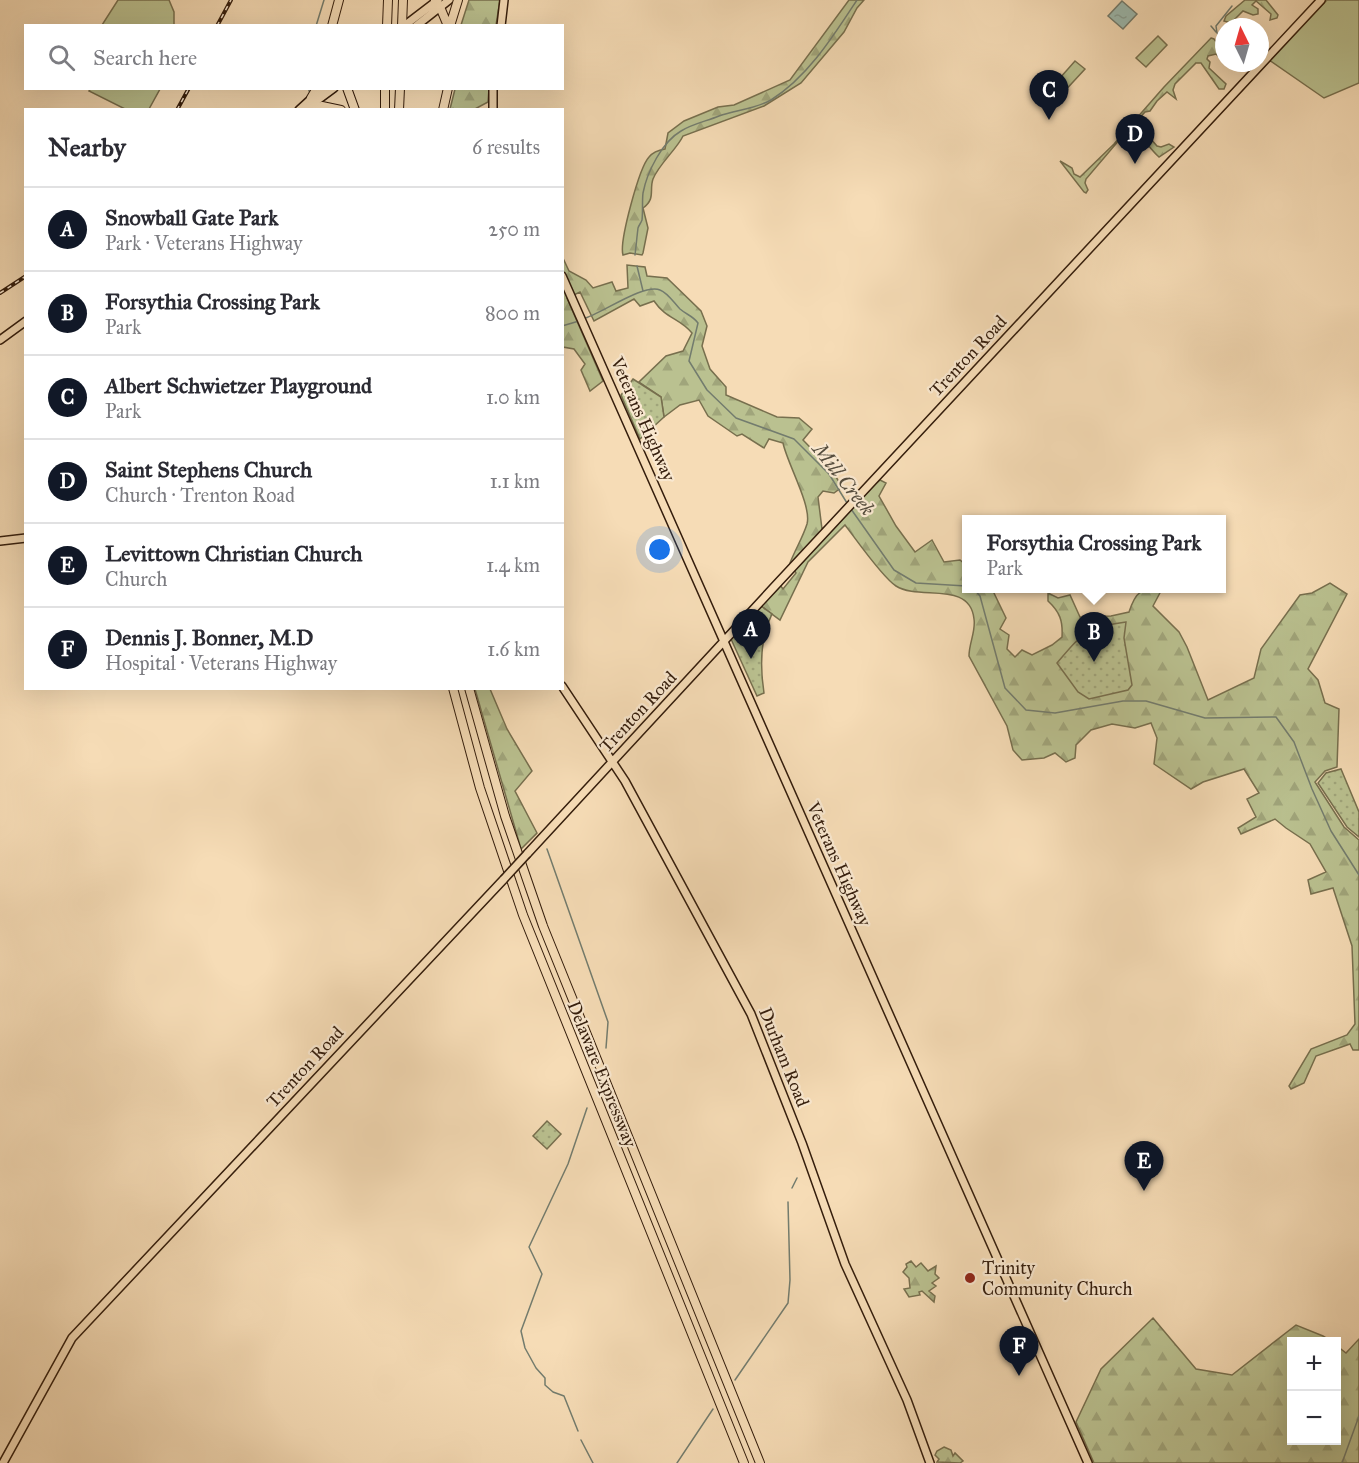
<!DOCTYPE html>
<meta charset="utf-8">
<style>
body{margin:0;font-family:"IM FELL Great Primer",serif;background:#f7f7f7;color:#2b2b33}
.controls{position:absolute;right:18px;bottom:18px;display:grid;overflow:hidden;border-radius:0px;box-shadow:0 6px 24px #0002}
.controls button{width:54px;height:54px;display:grid;place-items:center;padding:0;border:0;border-bottom:2px solid #e1e1e2;background:#fff;color:#2b2b33;font:30px sans-serif}
.compass{position:absolute;left:1215px;top:18px;width:54px;height:54px;border-radius:50%;background:#fff;box-shadow:0 6px 24px #0002;rotate:355deg}
.you{position:absolute;left:660px;top:550px;width:21px;height:21px;margin:-15px;border:4px solid #fff;border-radius:50%;background:#1a73e8;box-shadow:0 0 0 9px #1a73e833}
.badge{display:grid;place-items:center;width:39px;height:39px;border-radius:50%;background:#111827;color:#fff;font-size:20px;font-weight:700}
.pin{position:absolute;translate:-50% -50px;filter:drop-shadow(0 2px 3px #0008)}
.pin::after{content:'';position:absolute;top:32px;width:21px;height:18px;background:inherit;clip-path:polygon(0 0,100% 0,50% 100%)}
.popup{position:absolute;left:962px;top:515px;width:264px;height:78px;box-sizing:border-box;display:grid;place-content:center;border-radius:0px;background:#fff;filter:drop-shadow(0 2px 4px #0005);font-size:20px;white-space:nowrap;color:#7c7c81}
.popup b{font-size:22px;color:#2b2b33}
.popup::after{content:'';position:absolute;left:50%;top:100%;margin-left:-12px;border:12px solid transparent;border-top-color:#fff}
.list{margin:0;padding:0;list-style:none}
h2{display:flex;justify-content:space-between;align-items:center;height:78px;margin:0;padding:0 24px;font-size:26px}
h2 small{font-size:20px;font-weight:400;color:#7c7c81}
.list li{display:grid;grid-template-columns:39px 1fr auto;gap:18px;align-items:center;box-sizing:border-box;height:84px;padding:0 24px;border-top:2px solid #e1e1e2}
.list b{display:block;font-size:22px;white-space:nowrap}
.list p{margin:0;font-size:20px;white-space:nowrap;color:#7c7c81}
.list em{font-size:20px;font-style:normal;color:#7c7c81}
.icon{flex:none;width:33px;height:33px;fill:none;stroke:currentColor;stroke-width:2;stroke-linecap:round;stroke-linejoin:round}
.map{position:relative;flex:none;width:1359px;height:1463px;overflow:hidden}
.search{position:absolute;background:#fff;box-shadow:0 6px 24px #0002;left:24px;top:24px;width:540px;height:66px;display:flex;align-items:center;gap:15px;box-sizing:border-box;padding:0 21px;border-radius:0px;color:#7c7c81;font-size:22px}
.panel{position:absolute;background:#fff;box-shadow:0 6px 24px #0002;left:24px;top:108px;width:540px;height:582px;border-radius:0px}
.map>svg:first-child{display:block}
</style>
<div class="map">
<svg width="1359" height="1463" viewBox="0 0 1359 1463">
<defs>
<pattern id="forest-firs" width="22" height="20" patternUnits="userSpaceOnUse" patternTransform="scale(1.5)"><rect width="22" height="20" fill="#bac190"/><path d="M5 1l3.5 6h-7zM16 11l3.5 6h-7z" fill="#a0a57b"/></pattern>
<pattern id="park-dots" width="8" height="8" patternUnits="userSpaceOnUse" patternTransform="scale(1.5)"><rect width="8" height="8" fill="#bac190"/><path d="M2 2h.1M6 6h.1" fill="none" stroke="#a0a57b" stroke-width="1.8" stroke-linecap="round"/></pattern>
<pattern id="water-ripples" width="26" height="14" patternUnits="userSpaceOnUse" patternTransform="scale(1.5)"><rect width="26" height="14" fill="#9dbbb0"/><path d="M2 4q2-2 4 0t4 0M15 11q2-2 4 0t4 0" fill="none" stroke="#88a096"/></pattern>
</defs>
<rect width="100%" height="100%" fill="#f6dcb6"/>
<filter id="stains"><feTurbulence type="fractalNoise" baseFrequency=".00333" numOctaves="4"/><feColorMatrix values="0 0 0 0 .2 0 0 0 0 .09 0 0 0 0 .02 0 0 0 .5 -.17"/></filter>
<radialGradient id="worn" r=".72"><stop offset=".6" stop-color="#630" stop-opacity="0"/><stop offset="1" stop-color="#630" stop-opacity=".3"/></radialGradient>
<path fill="#bac190" stroke="#776f4e" stroke-width="1.5" d="M118,0H169L174,12V25H102Z
M1327,0H1359V83L1324,98L1269,60Z
M1158,36L1167,45L1146,67L1136,58Z
M1075,61L1085,69L1061,95L1052,87Z
M91,88H160V89L149,109H125L89,91Z"/>
<path fill="url(#forest-firs)" stroke="#776f4e" stroke-width="1.5" d="M469,0H500L496,25H461Z
M849,0H864L857,8L844,32L801,83L764,106L683,136C677,149 659,164 653,179C649,190 656,199 643,208L648,228L643,253L642,255L630,253L623,255C619,242 639,168 649,157C653,152 659,150 665,149L668,133L684,121L718,107L734,105L790,80Z
M1245,0H1266L1278,15L1277,18L1270,20L1271,14L1256,1L1252,5L1258,9V14L1253,15L1243,11L1231,23L1224,21L1226,16Z
M1211,38L1214,39L1224,53V62L1216,54L1208,56L1207,59L1210,62L1209,68L1226,84L1224,89H1219L1201,63H1196L1175,84L1173,90L1176,99L1167,92L1157,101L1150,111L1145,112L1136,122L1157,146L1161,147L1169,144L1174,147L1159,157C1150,149 1143,137 1134,130L1129,134L1126,132L1086,179L1085,183L1088,190L1086,193L1084,192L1060,161L1072,168L1074,174L1080,177L1114,144L1164,87Z
M455,89H489L488,102L475,109H450Z
M562,256L569,271L586,280L593,288L612,282L616,291L628,288L627,265L645,267L647,276L667,278L701,311L707,326L702,346L710,369L726,387V395L777,417L799,418L812,429L803,440L832,470L842,487L834,493L823,491L818,497L822,529L880,480L886,483L879,496L896,526L915,552L932,540L944,562L960,560L966,565V588L992,589L1006,618L1000,629L1009,635L1007,649L1015,657L1022,650L1032,655L1052,645L1062,637C1063,621 1060,612 1048,601V593L1058,598L1070,595L1080,617L1111,616L1129,612C1136,591 1140,589 1162,589L1153,606L1179,632L1187,647L1208,700L1254,678L1261,649L1300,595L1312,593L1330,583L1347,594L1308,669L1318,680L1325,703L1339,709L1337,767L1325,771L1315,782L1344,827L1359,840V1050H1353L1350,1044L1316,1056L1304,1083L1291,1089L1289,1086L1311,1049L1347,1035L1355,1024L1352,946L1333,888L1311,894L1308,880L1326,872L1310,844L1286,828L1275,819L1241,834L1238,828L1256,817L1247,799L1259,793L1244,769L1203,782L1191,789L1154,764L1157,738L1151,723L1135,728L1112,724L1091,730L1076,745L1075,758L1066,762L1055,753L1044,758L1022,760L1013,750L1007,726L969,656C969,643 976,631 974,619C970,580 919,601 896,586C882,577 856,539 845,525L808,562L780,620L761,606L780,585L783,589L796,573L790,563C795,550 803,537 807,524C812,506 787,463 783,443L769,439L764,448L742,434L737,436L708,416L699,400L680,405L664,417L661,397L639,382L666,356L683,351L692,333C680,318 666,319 654,301L640,306L634,299L594,321L580,292L567,298L603,381L590,391L581,370L585,364L574,349L563,347Z
M475,689H490L507,729L532,771L515,791L537,833L521,849Z
M911,1261L916,1267L921,1263L928,1271L936,1266L935,1274L939,1278L932,1283L936,1286L929,1291L935,1296L934,1302L922,1291L919,1292L920,1295L909,1297L904,1289L910,1288L909,1278L903,1272L907,1267L906,1264Z
M1153,1318L1196,1369L1232,1375L1296,1325L1323,1336L1331,1341L1292,1342V1440H1336L1337,1346L1346,1353L1359,1339V1463H1094L1076,1422L1101,1369Z
M1006,1332L1012,1334V1332H1022L1028,1340V1344L1021,1354L1005,1335Z
M944,1447L951,1450L953,1456L955,1453L963,1461L960,1463L937,1462L939,1459L935,1455L937,1451Z"/>
<path fill="url(#park-dots)" stroke="#776f4e" stroke-width="1.5" d="M633,379L661,397L664,417L640,439L621,395Z
M761,606L772,614C760,638 760,667 764,693L757,696L731,639Z
M1126,622L1124,638L1132,685L1128,690L1089,699L1078,692L1057,663C1082,634 1086,627 1126,622Z
M1341,769L1359,812V837L1347,827L1318,783L1326,773Z
M547,1121L561,1134L547,1149L533,1136Z"/>
<path fill="url(#water-ripples)" stroke="#737c6e" stroke-width="1.5" d="M1122,1L1137,14L1123,29L1108,16Z"/>
<g fill="none" stroke-linecap="round" stroke-linejoin="round">
<path stroke="#737c6e" stroke-width="1.5" d="M316,26L324,0
M1211,26L1216,32
M1224,40L1217,33L1216,26L1232,6
M309,88V91
M635,255C636,247 637,236 638,228C639,225 641,223 642,220C643,211 642,202 643,193C647,172 662,142 681,131C692,124 707,121 719,116C736,110 755,109 771,100C808,77 834,35 857,0
M637,266L643,291
M583,319C601,314 644,283 660,290C668,293 674,303 680,309C687,315 693,316 698,323L689,361L707,390L736,418L794,439L829,474L847,503
M562,326L579,321
M851,509L894,570L916,583L966,586
M973,588L980,596L1005,688L1026,710L1055,713L1123,701H1146L1205,718L1276,717L1294,742L1312,789L1331,831L1359,875
M547,849L608,1022L606,1048
M792,1188L797,1178
M735,1380L788,1303L790,1280L788,1202
M578,1431L564,1396L553,1392L545,1385V1378L536,1368L525,1348L521,1331L542,1274L529,1247L568,1164L587,1108
M581,1440L593,1463
M677,1463L713,1409
M1342,1463L1359,1416"/>
<defs>
<path id="major" d="M404,26L438,0
M416,26L449,0
M501,26L504,0
M307,108L334,88
M299,110L323,88
M493,110V88
M562,276L1088,1463
M0,340L26,321
M0,541L26,538
M562,686L625,781L751,1014L802,1143L845,1264L907,1400L930,1463
M527,854L774,587L1321,0
M3,1463L72,1338L504,879"/>
<path id="highway" d="M435,0V2
M440,7L448,26
M332,26L339,0
M387,26L388,0
M402,26L403,0
M450,26L458,0
M347,88L355,110
M311,98L317,88
M307,109L322,106L341,110
M385,110V88
M399,110L400,88
M443,110L448,88
M453,688L480,788L523,915L744,1463
M469,688L505,816L543,926L760,1463"/>
</defs>
<use href="#major" stroke="#341d0c" stroke-width="10"/>
<use href="#highway" stroke="#341d0c" stroke-width="10"/>
<use href="#major" stroke="#f6dcb6" stroke-width="7"/>
<use href="#highway" stroke="#f6dcb6" stroke-width="8"/>
<defs>
<path id="rail" d="M217,26L231,0
M177,110L189,88
M0,293L26,276"/>
</defs>
<use href="#rail" stroke="#341d0c" stroke-width="4"/>
<use href="#rail" stroke="#f9e8d0" stroke-width="1.5" stroke-dasharray="4.5" stroke-linecap="butt"/>
<defs>
<path id="major-bridge" d="M504,879L527,854"/>
</defs>
<use href="#major-bridge" stroke="#341d0c" stroke-width="10" stroke-linecap="butt"/>
<use href="#major-bridge" stroke="#f6dcb6" stroke-width="7"/>
</g>
<circle fill="#8f2418" stroke="#f9e8d0" stroke-width="2" cx="970" cy="1278" r="6"/>
<g text-anchor="middle" dominant-baseline="central" stroke-width="4.5" stroke-linejoin="round" paint-order="stroke">
<g font-size="18" fill="#341d0c" stroke="#f9e8d0">
<text transform="translate(968 356) rotate(-47)">Trenton Road</text>
<text transform="translate(643 419) rotate(66)">Veterans Highway</text>
<text transform="translate(638 712) rotate(-47)">Trenton Road</text>
<text transform="translate(839 864) rotate(66)">Veterans Highway</text>
<text transform="translate(784 1057) rotate(68)">Durham Road</text>
<text transform="translate(305 1067) rotate(-47)">Trenton Road</text>
<text transform="translate(602 1074) rotate(68)">Delaware Expressway</text>
</g>
<g font-size="18" fill="#341d0c" stroke="#f9e8d0" text-anchor="start">
<text x="982" y="1268">Trinity<tspan x="982" dy="21">Community Church</tspan></text>
</g>
<g font-size="20" font-style="italic" fill="#544c3d" stroke="#f9e8d0">
<text transform="translate(844 479) rotate(52)">Mill Creek</text>
</g>
</g>
<rect width="100%" height="100%" filter="url(#stains)"/>
<rect width="100%" height="100%" fill="url(#worn)"/>
</svg>
<div class="controls">
<button>+</button>
<button>−</button>
</div>
<svg class="compass" viewBox="-18 -18 36 36"><path d="M0-13l5 13h-10z" fill="#e53935"/><path d="M0 13l5-13h-10z" fill="#7c7c81"/></svg>
<div class="you"></div>
<div class="pin badge" style="left:751px;top:659px">A</div>
<div class="pin badge" style="left:1094px;top:662px">B</div>
<div class="popup"><b>Forsythia Crossing Park</b>Park</div>
<div class="pin badge" style="left:1049px;top:120px">C</div>
<div class="pin badge" style="left:1135px;top:164px">D</div>
<div class="pin badge" style="left:1144px;top:1191px">E</div>
<div class="pin badge" style="left:1019px;top:1376px">F</div>
<div class="search"><svg class="icon" aria-label="search" viewBox="0 0 24 24"><circle cx="10" cy="10" r="6"/><path d="M15 15l6 6"/></svg>Search here</div>
<section class="panel">
<h2>Nearby<small>6 results</small></h2>
<ul class="list">
<li><span class="badge">A</span><div><b>Snowball Gate Park</b><p>Park · Veterans Highway</p></div><em>250 m</em></li>
<li><span class="badge">B</span><div><b>Forsythia Crossing Park</b><p>Park</p></div><em>800 m</em></li>
<li><span class="badge">C</span><div><b>Albert Schwietzer Playground</b><p>Park</p></div><em>1.0 km</em></li>
<li><span class="badge">D</span><div><b>Saint Stephens Church</b><p>Church · Trenton Road</p></div><em>1.1 km</em></li>
<li><span class="badge">E</span><div><b>Levittown Christian Church</b><p>Church</p></div><em>1.4 km</em></li>
<li><span class="badge">F</span><div><b>Dennis J. Bonner, M.D</b><p>Hospital · Veterans Highway</p></div><em>1.6 km</em></li>
</ul>
</section>
</div>
